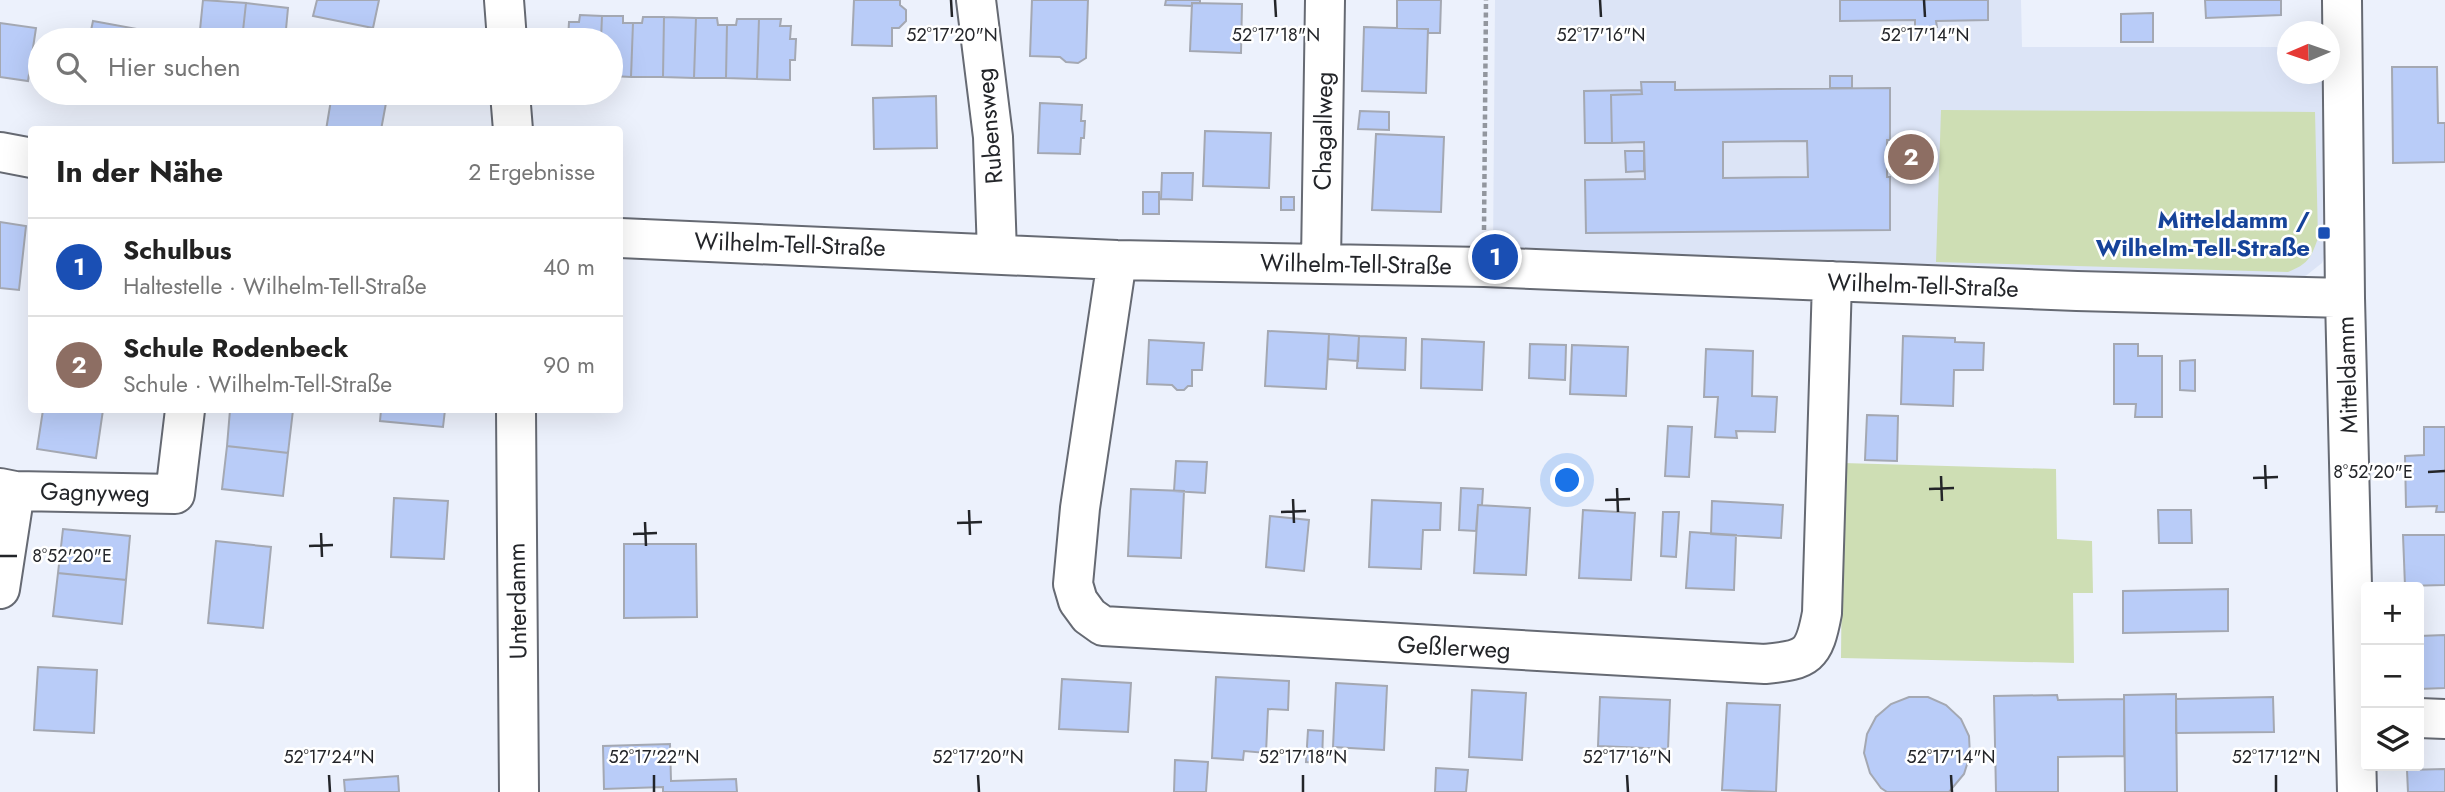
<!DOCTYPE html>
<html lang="de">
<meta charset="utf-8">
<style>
body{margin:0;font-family:Jost,sans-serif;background:#f6f6f6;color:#222}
.controls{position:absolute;right:21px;bottom:21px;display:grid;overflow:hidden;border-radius:7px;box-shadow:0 7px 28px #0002}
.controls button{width:63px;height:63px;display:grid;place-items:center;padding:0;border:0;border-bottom:2px solid #e0e0e0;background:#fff;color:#222;font:35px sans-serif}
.compass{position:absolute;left:2277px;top:21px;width:63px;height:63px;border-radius:50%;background:#fff;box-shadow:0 7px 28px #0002;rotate:268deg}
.you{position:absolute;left:1568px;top:481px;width:24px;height:24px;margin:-18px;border:5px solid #fff;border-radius:50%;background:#1a73e8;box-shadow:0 0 0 10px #1a73e833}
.badge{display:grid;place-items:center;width:46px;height:46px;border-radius:50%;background:#b45309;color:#fff;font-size:23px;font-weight:700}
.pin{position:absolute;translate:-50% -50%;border:4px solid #fff;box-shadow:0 2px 7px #0006}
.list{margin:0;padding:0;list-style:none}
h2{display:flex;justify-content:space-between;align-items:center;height:91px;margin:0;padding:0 28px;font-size:30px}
h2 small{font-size:23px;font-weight:400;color:#767676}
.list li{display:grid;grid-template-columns:46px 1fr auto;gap:21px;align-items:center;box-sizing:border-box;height:98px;padding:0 28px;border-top:2px solid #e0e0e0}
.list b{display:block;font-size:26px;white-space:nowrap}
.list p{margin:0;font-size:23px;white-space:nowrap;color:#767676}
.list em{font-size:23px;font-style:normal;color:#767676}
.icon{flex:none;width:38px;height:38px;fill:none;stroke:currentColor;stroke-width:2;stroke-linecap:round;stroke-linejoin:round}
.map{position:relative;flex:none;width:2445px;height:792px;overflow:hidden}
.search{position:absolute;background:#fff;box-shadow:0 7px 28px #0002;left:28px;top:28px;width:595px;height:77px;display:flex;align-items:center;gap:18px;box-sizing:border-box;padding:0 24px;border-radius:38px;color:#767676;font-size:26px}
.panel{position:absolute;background:#fff;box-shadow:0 7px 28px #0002;left:28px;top:126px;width:595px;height:287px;border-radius:7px}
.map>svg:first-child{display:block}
</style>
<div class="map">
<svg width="2445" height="792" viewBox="0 0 2445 792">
<rect width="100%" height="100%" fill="#ecf1fc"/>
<path fill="#dce4f6" d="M1495,0H2021L2022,47H2287L2288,74H2327L2331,240L2322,263L2303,278L2284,283L1493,255Z"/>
<path fill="#cedeb4" d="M1941,110L2315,112L2318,238C2311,258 2308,264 2288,272L1936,262Z
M1843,463L2056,469L2057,539L2092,541L2093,593H2073L2074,663L1841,658Z"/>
<path fill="#b9ccf8" stroke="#a4a8b2" stroke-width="2" fill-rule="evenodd" d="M203,0L246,3L242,40H199Z
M317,0H379L373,28L313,16Z
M854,0H900V5L906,10V21L899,28H892V46L852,45Z
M1032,0H1088L1086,58L1078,63L1066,62L1060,57L1030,56Z
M1166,0H1200V3H1192V6L1165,5Z
M1397,0H1441L1440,33H1428V29H1397Z
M1840,0H1988V20L1936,21L1937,27H1915V20L1840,21Z
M2205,0H2281V15L2206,18Z
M246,3L288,8L285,40H242Z
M1192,3L1242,4L1241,53L1190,51Z
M2153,13V42H2121V14Z
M580,15L602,16L601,40H568L569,22H579Z
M602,16H623V23H633L631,77L611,76V40H601Z
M643,17H664L663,77H631L633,23H642Z
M664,17L696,18L694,78L663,77Z
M696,18H717L718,25H727L726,78H694Z
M737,19H759L757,79L726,78L727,25H736Z
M759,19H781L780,26H791L790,39H796L795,60H790V80L757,79Z
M93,21L148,31L146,40H89Z
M0,23L36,28L28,81L0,77Z
M1364,27L1428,29L1426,93L1362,91Z
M2392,67H2437L2438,123H2445V162L2393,163Z
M1830,76H1852V88H1830Z
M1641,82H1675V90L1890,88V140H1887V177H1890V230L1586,233L1585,180L1645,179L1644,142L1612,143L1611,95L1642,94ZM1807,141L1808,177L1723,178V142Z
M1641,90L1642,94L1611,95L1612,143H1585L1584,91Z
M332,93H388L386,103Z
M332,94L386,103L381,130H326Z
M936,96L937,148L874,149L873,98Z
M1040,103L1082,105L1081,121H1085L1084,138H1081L1080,154L1038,153Z
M1360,111L1389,112V130L1358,129Z
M1205,131L1271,133L1269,188L1203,186Z
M1376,134L1444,137L1441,212L1372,210Z
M1625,151H1644V171L1626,172Z
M1162,173H1193L1192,200L1161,199Z
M1143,192H1159V214H1143Z
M1281,197H1294V210H1281Z
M0,222L26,226L19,290L0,288Z
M1268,331L1329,334L1326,389L1265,386Z
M1329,334L1359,336L1358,361L1328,359Z
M1359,336L1406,338L1405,370L1357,368Z
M1903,336L1955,338V342L1984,343L1983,370H1954L1953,406L1901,404Z
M1422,339L1484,342L1482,390L1421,388Z
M1149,340L1204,343L1202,370H1192V386H1188L1184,390H1177L1172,385L1147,384Z
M1530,344L1566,345L1565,380L1529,378Z
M2114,344H2138V356H2162V417H2135L2136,404H2114Z
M1572,345L1628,347L1626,396L1570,394Z
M1706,349L1753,351L1752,396L1777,397L1775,432L1736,431L1737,438L1715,437L1718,397H1704Z
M2195,360V391L2180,390V361Z
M43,410H103L96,458L37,449Z
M230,410H293L288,453L227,446Z
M381,410H445L443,427L380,421Z
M1867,415L1898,416L1897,461L1865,460Z
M1668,426L1692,427L1689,477L1665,476Z
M2424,427H2445V512H2436L2437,506L2406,507L2405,456L2424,455Z
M227,446L288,453L283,496L222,489Z
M1176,461L1207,462L1205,493L1174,491Z
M1461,488L1483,489L1482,505H1478L1476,531L1459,530Z
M1131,489L1184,491L1181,558L1128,556Z
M394,498L448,501L444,559L391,557Z
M1372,500L1441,503L1440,530H1423L1421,569L1369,567Z
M1712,501L1783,505L1781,538L1711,534Z
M1478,505L1530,508L1526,575L1474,573Z
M1583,510L1635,513L1631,580L1579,578Z
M2158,510H2191L2192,543H2159Z
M1663,512H1679L1676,557L1661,556Z
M1270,516L1309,520L1304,571L1266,567Z
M63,529L130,536L126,580L58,573Z
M1690,532L1736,535L1734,590L1686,588Z
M2403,535H2445V585L2405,586Z
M216,541L271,547L263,628L208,623Z
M624,544H696L697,617L624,618Z
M58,573L126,580L122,624L53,616Z
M2228,589V631L2123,633V591Z
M2445,635V688L2419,689V636Z
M38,667L97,670L94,733L34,730Z
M1216,677L1289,681L1288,710L1268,709L1266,753L1244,751L1243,760L1212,758Z
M1062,679L1131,683L1128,732L1059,729Z
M1336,683L1387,686L1384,750L1333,747Z
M1472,690L1526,693L1522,760L1469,757Z
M2176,694L2177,792H2125L2124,695Z
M2057,695L2058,700L2124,699V756L2058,757V792H1996L1994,696Z
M1600,697L1670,700L1668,749L1598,746Z
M1909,697H1928L1946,705L1961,719L1969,736L1970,755L1964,774L1949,792H1887L1881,788L1870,773L1864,753L1867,734L1876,717L1891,704Z
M2273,697L2274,732L2176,733V699Z
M1727,703L1780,705L1776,792L1722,790Z
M1308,730L1323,731L1322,763L1306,762Z
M670,744L671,781L736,779L737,792H663V787L604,789L603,746Z
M1175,760L1208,762L1206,792H1174Z
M1436,768L1468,770L1466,792H1435Z
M2445,769V792H2408L2407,770Z
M398,776L399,792H345L344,780Z"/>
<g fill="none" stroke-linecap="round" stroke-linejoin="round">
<defs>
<path id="minor" d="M504,0L507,40
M976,0L993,137L997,253
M2342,0L2345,298L2357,792
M510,93L513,130
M0,152L32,158
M620,238L1117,260L1484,267L2077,291L2345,298
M1117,260L1080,508L1073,584L1078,601L1089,616L1103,626L1765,664C1808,660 1814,656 1822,613L1832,281
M1321,262L1325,0
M516,410L519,792
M0,488L15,491L175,494L185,410
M0,589L15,491
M2419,718L2445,719"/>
</defs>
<use href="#minor" stroke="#666a73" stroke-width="42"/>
<path stroke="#92969e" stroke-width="4.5" stroke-dasharray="5 3.5" stroke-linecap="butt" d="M1484,230L1486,0"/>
<use href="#minor" stroke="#fff" stroke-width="38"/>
</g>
<path fill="none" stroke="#232529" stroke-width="2.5" d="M951,0L952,17M1275,0L1276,17M1600,0L1601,17M1924,0L1925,17M2265,465L2266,489M2428,472L2445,471M1941,476L1942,501M2253,478L2278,477M1617,488L1618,512M1929,489L1954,488M1293,499L1294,523M1605,500L1630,499M969,510L970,535M1281,512L1306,511M645,522L646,546M957,523L982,522M321,533L322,557M633,534L657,533M309,546L333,545M0,556H17M329,775L330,792M654,775V792M978,775L979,792M1303,775V792M1627,775L1628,792M1951,775L1952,792M2276,775V792"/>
<rect fill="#1a4fb4" stroke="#fff" stroke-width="2.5" x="2317" y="226" width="14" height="14" rx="3.5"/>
<g text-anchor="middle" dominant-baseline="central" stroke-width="5" stroke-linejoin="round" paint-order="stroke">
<g font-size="24" fill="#232529" stroke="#fff">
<text transform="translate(989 126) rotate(-95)">Rubensweg</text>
<text transform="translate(1323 131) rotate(-89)">Chagallweg</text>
<text transform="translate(790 244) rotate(2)">Wilhelm-Tell-Straße</text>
<text transform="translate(1356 264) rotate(1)">Wilhelm-Tell-Straße</text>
<text transform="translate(1923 285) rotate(2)">Wilhelm-Tell-Straße</text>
<text transform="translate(2347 375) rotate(-92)">Mitteldamm</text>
<text transform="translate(95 492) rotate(1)">Gagnyweg</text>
<text transform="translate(517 601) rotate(-91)">Unterdamm</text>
<text transform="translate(1454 647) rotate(3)">Geßlerweg</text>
</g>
<g font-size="24" font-weight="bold" fill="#164399" stroke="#fff" text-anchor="end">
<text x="2310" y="219">Mitteldamm /<tspan x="2310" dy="28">Wilhelm-Tell-Straße</tspan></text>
</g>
</g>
<g font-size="18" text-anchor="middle" fill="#232529" stroke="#fff" stroke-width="5" stroke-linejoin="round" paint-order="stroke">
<text x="952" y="41">52°17'20"N</text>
<text x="1276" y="41">52°17'18"N</text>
<text x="1601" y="41">52°17'16"N</text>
<text x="1925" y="41">52°17'14"N</text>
<text x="2373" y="478">8°52'20"E</text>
<text x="72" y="562">8°52'20"E</text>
<text x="329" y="763">52°17'24"N</text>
<text x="654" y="763">52°17'22"N</text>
<text x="978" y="763">52°17'20"N</text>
<text x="1303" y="763">52°17'18"N</text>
<text x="1627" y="763">52°17'16"N</text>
<text x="1951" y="763">52°17'14"N</text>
<text x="2276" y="763">52°17'12"N</text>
</g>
</svg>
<div class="controls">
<button>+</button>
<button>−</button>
<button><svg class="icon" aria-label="layers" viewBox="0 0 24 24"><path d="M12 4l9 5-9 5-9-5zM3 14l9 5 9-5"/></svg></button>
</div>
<svg class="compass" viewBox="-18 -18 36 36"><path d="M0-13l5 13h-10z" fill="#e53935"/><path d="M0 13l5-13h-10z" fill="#767676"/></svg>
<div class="you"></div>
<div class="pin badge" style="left:1495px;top:257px;background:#1a4fb4">1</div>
<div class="pin badge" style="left:1911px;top:157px;background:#8d6e63">2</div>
<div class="search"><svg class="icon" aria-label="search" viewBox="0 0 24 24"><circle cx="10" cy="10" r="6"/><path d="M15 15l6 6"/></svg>Hier suchen</div>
<section class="panel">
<h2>In der Nähe<small>2 Ergebnisse</small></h2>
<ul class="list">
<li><span class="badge" style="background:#1a4fb4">1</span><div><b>Schulbus</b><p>Haltestelle · Wilhelm-Tell-Straße</p></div><em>40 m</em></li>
<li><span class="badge" style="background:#8d6e63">2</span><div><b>Schule Rodenbeck</b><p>Schule · Wilhelm-Tell-Straße</p></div><em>90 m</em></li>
</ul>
</section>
</div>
